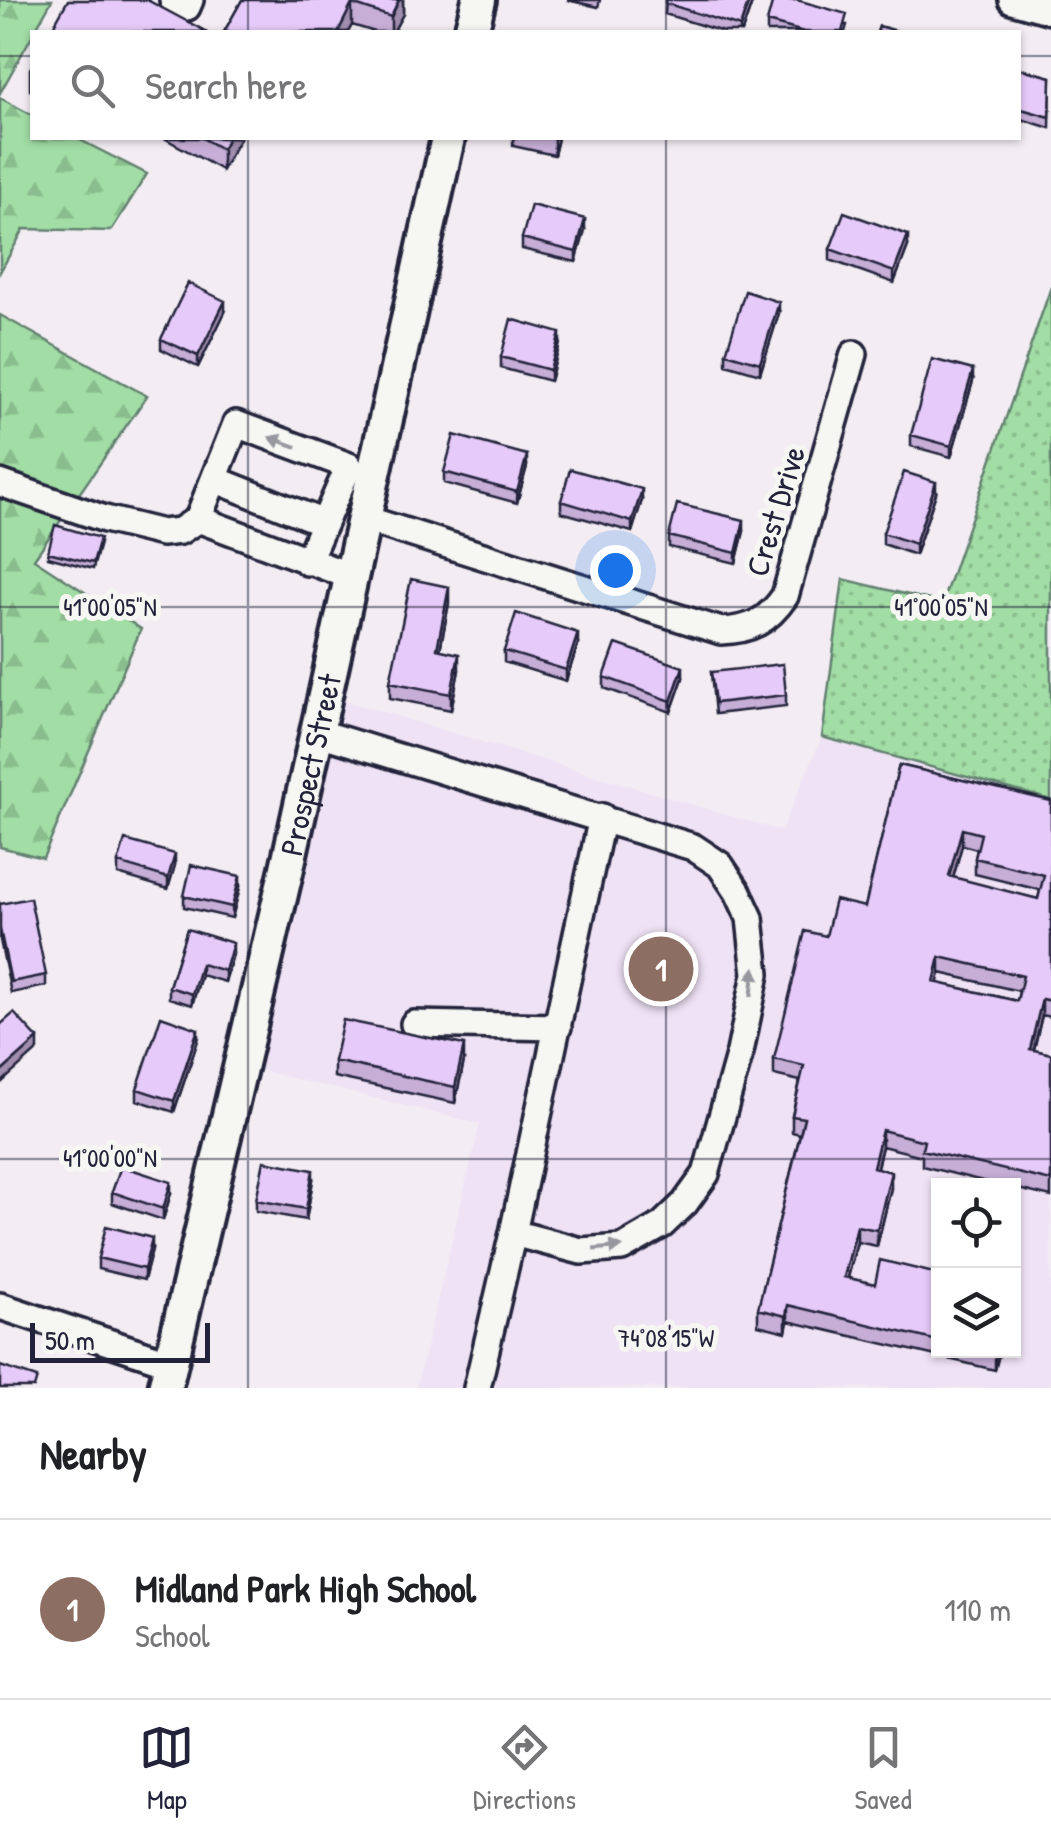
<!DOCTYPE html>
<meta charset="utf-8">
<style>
body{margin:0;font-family:"Patrick Hand",sans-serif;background:#f6f6f6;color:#202124}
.controls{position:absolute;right:30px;bottom:30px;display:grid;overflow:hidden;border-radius:0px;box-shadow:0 2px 8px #0004}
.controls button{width:90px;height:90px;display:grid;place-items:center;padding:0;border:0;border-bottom:2px solid #e0e0e0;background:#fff;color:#202124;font:50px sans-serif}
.scale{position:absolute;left:30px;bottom:25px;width:180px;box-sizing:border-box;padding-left:10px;border:5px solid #22223b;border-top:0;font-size:28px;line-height:35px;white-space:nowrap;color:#22223b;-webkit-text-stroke:8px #f6f6f2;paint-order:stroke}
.you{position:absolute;left:615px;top:570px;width:35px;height:35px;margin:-25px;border:8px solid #fff;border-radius:50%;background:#1a73e8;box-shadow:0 0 0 15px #1a73e833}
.badge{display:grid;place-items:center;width:65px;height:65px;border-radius:50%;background:#22223b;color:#fff;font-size:32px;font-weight:700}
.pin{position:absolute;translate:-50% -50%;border:5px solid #fff;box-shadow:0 2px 10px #0006}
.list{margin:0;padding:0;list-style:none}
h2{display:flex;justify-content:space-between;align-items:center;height:130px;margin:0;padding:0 40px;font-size:42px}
h2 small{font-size:32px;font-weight:400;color:#757577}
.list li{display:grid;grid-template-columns:65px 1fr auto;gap:30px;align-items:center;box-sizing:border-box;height:180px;padding:0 40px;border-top:2px solid #e0e0e0}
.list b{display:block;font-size:38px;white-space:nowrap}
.list p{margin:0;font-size:32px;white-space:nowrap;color:#757577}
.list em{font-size:32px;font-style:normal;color:#757577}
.icon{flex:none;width:55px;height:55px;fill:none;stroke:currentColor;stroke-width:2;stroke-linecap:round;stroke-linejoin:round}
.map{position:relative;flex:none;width:1051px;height:1388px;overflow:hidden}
.search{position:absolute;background:#fff;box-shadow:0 2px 8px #0004;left:30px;right:30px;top:30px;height:110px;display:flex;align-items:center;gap:25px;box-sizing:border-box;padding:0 35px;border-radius:0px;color:#757577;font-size:38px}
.sheet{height:310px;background:#fff}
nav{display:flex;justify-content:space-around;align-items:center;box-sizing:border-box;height:140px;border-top:2px solid #e0e0e0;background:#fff;font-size:28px;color:#757577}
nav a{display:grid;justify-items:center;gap:5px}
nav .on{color:#22223b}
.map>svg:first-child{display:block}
</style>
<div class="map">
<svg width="1051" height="1388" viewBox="0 0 1051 1388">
<defs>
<pattern id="forest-firs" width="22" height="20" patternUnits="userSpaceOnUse" patternTransform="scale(2.5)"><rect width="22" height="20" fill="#a1dda4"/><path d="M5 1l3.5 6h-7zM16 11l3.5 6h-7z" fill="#8abd8e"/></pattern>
<pattern id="park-dots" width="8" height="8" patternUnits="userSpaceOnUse" patternTransform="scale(2.5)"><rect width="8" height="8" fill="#a1dda4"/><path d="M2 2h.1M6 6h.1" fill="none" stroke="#8abd8e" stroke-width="1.8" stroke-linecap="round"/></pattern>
</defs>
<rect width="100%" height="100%" fill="#f3edf3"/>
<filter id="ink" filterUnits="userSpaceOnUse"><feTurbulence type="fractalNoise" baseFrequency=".01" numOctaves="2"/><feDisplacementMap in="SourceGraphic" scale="20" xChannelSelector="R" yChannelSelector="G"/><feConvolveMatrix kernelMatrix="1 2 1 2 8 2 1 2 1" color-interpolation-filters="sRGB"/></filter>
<g filter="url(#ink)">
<path fill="#efe2f5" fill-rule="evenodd" d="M329,696L781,831L822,737L1051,800V1388H416L480,1124L254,1069ZM938,1186H1014V1350H938Z"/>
<path fill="url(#forest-firs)" stroke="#628070" stroke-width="2.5" d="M0,0H52L0,93Z
M0,98L32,115V138H76L147,174L111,231L24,229L0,272Z
M0,315L147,396L34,559L141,629L43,858L0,847Z"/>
<path fill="url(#park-dots)" stroke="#628070" stroke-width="2.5" d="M1051,287V800L822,737L843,579L942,603Z"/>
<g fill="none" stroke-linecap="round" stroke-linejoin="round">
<defs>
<path id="minor" d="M173,0L187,7L190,0
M1012,0L1051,11
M214,479L324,523
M0,483L105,519L162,533L180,531L198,519
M362,518L721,631C751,630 768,621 785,596L854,354
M307,562L349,466L236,424L198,519L350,576
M316,732L693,847L720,865L738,892L750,918L756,974L740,1052L706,1174L685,1203L662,1225L622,1248L581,1251L513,1233
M414,1024L558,1027
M0,1306L171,1363
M477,1388L513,1233L602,817"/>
<g id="major">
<path d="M471,32L479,0"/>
<path id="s1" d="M165,1388L287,868L448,138"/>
</g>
</defs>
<use href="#minor" stroke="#22223b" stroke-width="32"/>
<use href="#major" stroke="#22223b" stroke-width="40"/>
<use href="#minor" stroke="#f6f6f2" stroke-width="25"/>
<use href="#major" stroke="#f6f6f2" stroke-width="32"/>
</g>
<path fill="#c6aed6" stroke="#22223b" stroke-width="2.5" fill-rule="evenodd" d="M242,0H403V14L393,32H375L352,25L348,32H224Z
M567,0H600L598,7Z
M666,0H753L742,32H723L665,14Z
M767,22L847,25L845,32H767Z
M32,65V92L30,90V69Z
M1018,68L1051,77L1050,128L1018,118Z
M164,138H240L222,170Z
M513,138H558L554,155L513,146Z
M585,230L576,262L522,249V238Z
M908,246L894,283L830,260V249Z
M225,312L198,367L161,349V339Z
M779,313L760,374L726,364V353Z
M560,343L550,381L501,368V357Z
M973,381L951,457L911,446V435Z
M527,466L517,503L444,483V472Z
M936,493L915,555L883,544V533Z
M642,500L632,532L561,512V501Z
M744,531L736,563L669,547V536Z
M100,543L93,569L48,557V552Z
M449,603L440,650L459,670L451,710L390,698V682Z
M578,644L566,681L504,662V651Z
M711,672L786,695V706L715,714Z
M604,677L683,678L671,712L604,688Z
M899,765L1051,801V1017L1042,1015L1034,1050L1051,1054V1197L1014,1188V1186H1003L922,1166V1156L882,1146L877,1168L891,1188L877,1246L857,1242L848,1278L875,1284L938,1274V1350H1000L995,1370L788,1321L786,1332L758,1325V1309L800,1134L792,1132V1116L800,1081L774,1075V1059L826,936L865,907ZM962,845L977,849L975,858V874L1040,890L1038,899L953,878ZM940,973L1019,991L1017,1001L937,983Z
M118,863L175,865L168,889L118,874Z
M240,887L232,918L184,907V896Z
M0,904L46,975V986L11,993L0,940Z
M187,929L233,954L225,982L201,975L192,1005L169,998V987Z
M198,1040L174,1112L137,1100V1089Z
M334,1061H464L455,1103L334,1077Z
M313,1180L306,1220L256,1211V1200Z
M112,1192L171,1193L163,1220L112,1203Z
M152,1249L144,1280L98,1269V1258Z"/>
<path fill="#a18dae" stroke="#22223b" stroke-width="2.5" d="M399,0H403V14L393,32H391V17Z
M749,0H753L742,32H740V27Z
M352,4V25L348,32H338Z
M228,138H240L222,170V149Z
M554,138H558L554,155Z
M585,219V230L576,262V252Z
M908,235V246L894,283V272Z
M225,301V312L198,367V356Z
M779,302V313L760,374V363Z
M560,333V343L550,381V370Z
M973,370V381L951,457V446Z
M527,455V466L517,503V492Z
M936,482V493L915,555V544Z
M642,489V500L632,532V522Z
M744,520V531L736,563V553Z
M449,587V603L437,666V649Z
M578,633V644L566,681V670Z
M459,654V670L451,710V694Z
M683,667V678L671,712V701Z
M962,829V845L949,893V876Z
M175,854V865L168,889V878Z
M240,876V887L232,918V907Z
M233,943V954L225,982V971Z
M940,957V973L934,998V982Z
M201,964V975L192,1005V994Z
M1042,999V1015L1030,1065V1049Z
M198,1029V1040L174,1112V1101Z
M38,1039V1050L0,1084V1073Z
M464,1045V1061L455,1103V1087Z
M882,1130V1146L873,1183V1167Z
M313,1170V1180L306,1220V1209Z
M891,1172V1188L877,1246V1230Z
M171,1182V1193L163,1220V1209Z
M857,1226V1242L844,1293V1277Z
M152,1238V1249L144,1280V1269Z
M788,1305V1321L786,1332V1316Z
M996,1350H1000L995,1370V1354Z"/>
<path fill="#e6caf9" stroke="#22223b" stroke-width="2.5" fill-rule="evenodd" d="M68,0H147L207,32H50Z
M242,0H399L391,17L352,4L338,32H224Z
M666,0H749L740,27L665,3Z
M773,0H797L847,14L842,32H804L767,22Z
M879,26L901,32H877Z
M1018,68L1051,77L1050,117L1018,108Z
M202,138H228L222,149Z
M531,205L585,219L576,252L522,238Z
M844,212L908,235L894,272L830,249Z
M188,283L225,301L198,356L161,339Z
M745,291L779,302L760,363L726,353Z
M511,319L560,333L550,370L501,357Z
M932,359L973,370L951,446L911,435Z
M454,435L527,455L517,492L444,472Z
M570,469L642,489L632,522L561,501Z
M904,472L936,482L915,544L883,533Z
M677,504L744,520L736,553L669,536Z
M55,525L100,538L93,563L48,552Z
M411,579L449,587L437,649L459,654L451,694L390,682Z
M516,613L578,633L566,670L504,651Z
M616,644L683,667L671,701L604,677Z
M783,664L786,695L715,703L711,672Z
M899,765L1051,801V1001L1042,999L1030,1049L1051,1054V1181L922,1150L924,1141L882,1130L873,1167L891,1172L877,1230L857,1226L844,1277L875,1284L880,1260L938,1274V1341L788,1305L786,1316L758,1309L804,1118L792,1116L804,1066L774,1059L805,931L826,936L835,900L865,907ZM962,829L981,834L975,858L1044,875L1038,899L949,876ZM940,957L1023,976L1017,1001L934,982Z
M125,840L175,854L168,878L118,863Z
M191,865L240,876L232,907L184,896Z
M30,898L46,975L11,982L0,929V904Z
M187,929L233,943L225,971L201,964L192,994L169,987Z
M14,1013L38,1039L0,1073V1025Z
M161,1016L198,1029L174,1101L137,1089Z
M343,1020L464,1045L455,1087L334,1061Z
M264,1161L313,1170L306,1209L256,1200Z
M121,1166L171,1182L163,1209L112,1192Z
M106,1226L152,1238L144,1269L98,1258Z
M0,1366L37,1378L34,1388H0Z"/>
<defs><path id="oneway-solid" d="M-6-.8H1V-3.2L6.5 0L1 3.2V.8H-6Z" transform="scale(2.5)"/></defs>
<g fill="#9797a0">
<use href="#oneway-solid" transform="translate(283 442) rotate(-160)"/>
<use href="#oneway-solid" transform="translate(753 982) rotate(-83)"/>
<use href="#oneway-solid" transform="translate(608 1248) rotate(-6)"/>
</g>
</g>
<path fill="none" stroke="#22223b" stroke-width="2.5" stroke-opacity="0.45" d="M248,0V32M666,0V32M0,56H32M1018,56H1051M248,138V1388M666,138V1388M0,607H1051M0,1159H1051"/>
<g text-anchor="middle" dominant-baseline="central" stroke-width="10" stroke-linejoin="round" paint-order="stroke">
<g font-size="32" fill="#22223b" stroke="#f6f6f2">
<text transform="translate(775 511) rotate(-73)">Crest Drive</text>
<text stroke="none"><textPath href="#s1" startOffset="640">Prospect Street</textPath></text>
</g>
</g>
<g font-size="25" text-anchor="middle" fill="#22223b" stroke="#f6f6f2" stroke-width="10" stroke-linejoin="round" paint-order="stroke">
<text x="110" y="616">41°00'05"N</text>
<text x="941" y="616">41°00'05"N</text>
<text x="110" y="1167">41°00'00"N</text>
<text x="666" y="1347">74°08'15"W</text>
</g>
</svg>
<div class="controls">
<button><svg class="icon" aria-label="locate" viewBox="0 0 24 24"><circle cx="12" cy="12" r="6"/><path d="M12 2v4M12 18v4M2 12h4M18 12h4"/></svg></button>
<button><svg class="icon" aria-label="layers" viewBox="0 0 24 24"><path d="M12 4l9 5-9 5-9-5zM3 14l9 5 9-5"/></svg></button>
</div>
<div class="scale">50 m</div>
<div class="you"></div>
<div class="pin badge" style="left:661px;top:969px;background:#8d6e63">1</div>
<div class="search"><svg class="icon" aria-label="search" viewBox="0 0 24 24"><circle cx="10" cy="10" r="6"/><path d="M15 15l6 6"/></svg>Search here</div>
</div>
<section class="sheet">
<h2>Nearby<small></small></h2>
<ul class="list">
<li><span class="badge" style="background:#8d6e63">1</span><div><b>Midland Park High School</b><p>School</p></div><em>110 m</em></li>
</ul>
</section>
<nav>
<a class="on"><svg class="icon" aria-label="map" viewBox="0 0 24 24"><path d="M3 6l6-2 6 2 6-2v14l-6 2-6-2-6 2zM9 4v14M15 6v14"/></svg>Map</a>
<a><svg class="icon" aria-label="directions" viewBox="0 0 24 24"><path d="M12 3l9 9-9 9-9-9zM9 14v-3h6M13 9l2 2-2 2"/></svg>Directions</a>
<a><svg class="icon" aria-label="saved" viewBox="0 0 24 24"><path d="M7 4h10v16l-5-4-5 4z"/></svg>Saved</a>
</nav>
